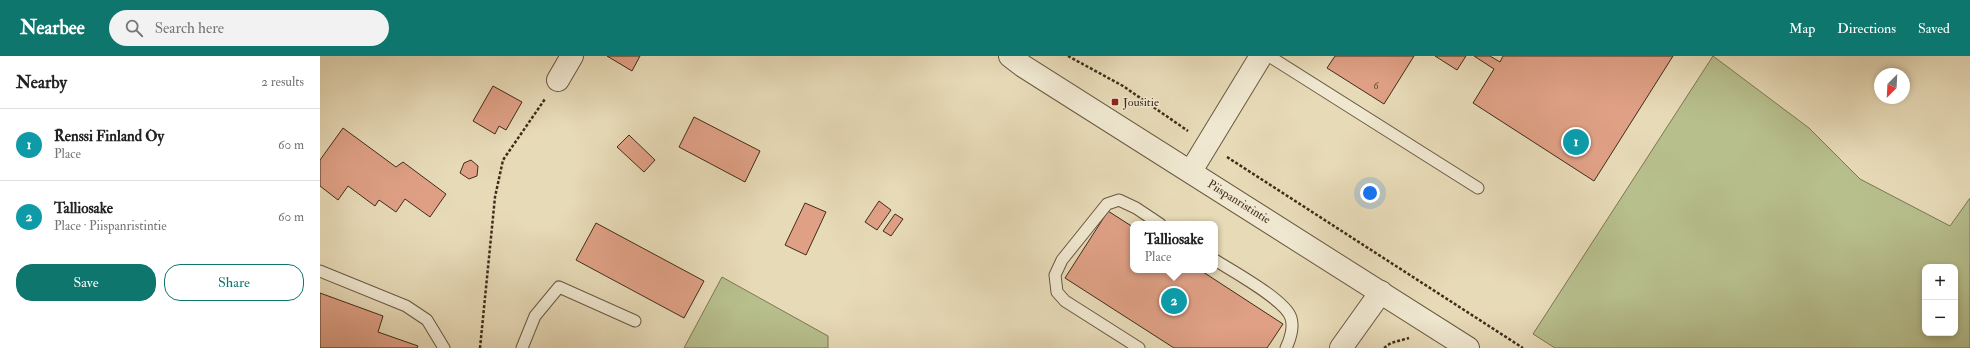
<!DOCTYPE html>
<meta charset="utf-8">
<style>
body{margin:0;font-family:"IM FELL Double Pica",serif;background:#f2f2f2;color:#222}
.controls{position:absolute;right:12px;bottom:12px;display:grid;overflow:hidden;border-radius:8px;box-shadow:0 2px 6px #0003}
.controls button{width:36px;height:36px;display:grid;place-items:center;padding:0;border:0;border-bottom:1px solid #e0e0e0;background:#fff;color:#222;font:20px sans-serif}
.compass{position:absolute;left:1554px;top:12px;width:36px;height:36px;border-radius:50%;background:#fff;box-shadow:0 2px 6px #0003;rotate:204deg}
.you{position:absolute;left:1050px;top:137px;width:14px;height:14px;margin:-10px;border:3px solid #fff;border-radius:50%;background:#1a73e8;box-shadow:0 0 0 6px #1a73e833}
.badge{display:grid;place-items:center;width:26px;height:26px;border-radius:50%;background:#0f766e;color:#fff;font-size:13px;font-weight:700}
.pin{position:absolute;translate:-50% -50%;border:2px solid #fff;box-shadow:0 1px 4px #0006}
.popup{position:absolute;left:810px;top:165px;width:88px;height:52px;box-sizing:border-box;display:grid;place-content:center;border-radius:8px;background:#fff;filter:drop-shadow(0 1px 3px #0005);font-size:13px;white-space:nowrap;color:#767676}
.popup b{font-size:15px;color:#222}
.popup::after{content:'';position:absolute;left:50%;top:100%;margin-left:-8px;border:8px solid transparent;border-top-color:#fff}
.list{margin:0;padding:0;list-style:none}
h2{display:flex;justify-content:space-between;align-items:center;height:52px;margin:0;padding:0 16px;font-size:17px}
h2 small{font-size:13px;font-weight:400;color:#767676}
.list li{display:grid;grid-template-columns:26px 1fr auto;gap:12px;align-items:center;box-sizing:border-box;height:72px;padding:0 16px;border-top:1px solid #e0e0e0}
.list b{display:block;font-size:15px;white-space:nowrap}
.list p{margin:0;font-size:13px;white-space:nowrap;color:#767676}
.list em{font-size:13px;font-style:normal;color:#767676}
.actions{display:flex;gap:8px;padding:12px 16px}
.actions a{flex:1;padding:9px 0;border:1px solid #0f766e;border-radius:16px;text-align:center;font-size:14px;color:#0f766e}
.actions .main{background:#0f766e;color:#fff}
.icon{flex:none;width:22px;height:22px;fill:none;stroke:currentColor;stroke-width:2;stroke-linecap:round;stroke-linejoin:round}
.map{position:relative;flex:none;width:1650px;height:292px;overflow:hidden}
header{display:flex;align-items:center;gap:24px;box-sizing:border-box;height:56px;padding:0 20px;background:#0f766e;color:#fff}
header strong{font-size:19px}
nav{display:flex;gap:22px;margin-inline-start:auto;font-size:14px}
.search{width:280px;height:36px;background:#f2f2f2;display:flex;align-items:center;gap:10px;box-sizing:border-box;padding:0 14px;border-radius:22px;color:#767676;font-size:15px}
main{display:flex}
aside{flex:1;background:#fff}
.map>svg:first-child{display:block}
</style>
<header>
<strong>Nearbee</strong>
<div class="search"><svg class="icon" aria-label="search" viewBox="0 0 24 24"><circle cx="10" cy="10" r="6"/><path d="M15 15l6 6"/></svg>Search here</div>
<nav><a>Map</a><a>Directions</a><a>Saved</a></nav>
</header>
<main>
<aside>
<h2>Nearby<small>2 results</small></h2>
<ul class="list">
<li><span class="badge" style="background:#0f9aa8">1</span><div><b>Renssi Finland Oy</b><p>Place</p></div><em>60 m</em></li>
<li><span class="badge" style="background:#0f9aa8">2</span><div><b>Talliosake</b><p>Place · Piispanristintie</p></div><em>60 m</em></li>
</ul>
<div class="actions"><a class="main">Save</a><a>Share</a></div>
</aside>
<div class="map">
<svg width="1650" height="292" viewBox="0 0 1650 292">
<rect width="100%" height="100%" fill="#e7dab7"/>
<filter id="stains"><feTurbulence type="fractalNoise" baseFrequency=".005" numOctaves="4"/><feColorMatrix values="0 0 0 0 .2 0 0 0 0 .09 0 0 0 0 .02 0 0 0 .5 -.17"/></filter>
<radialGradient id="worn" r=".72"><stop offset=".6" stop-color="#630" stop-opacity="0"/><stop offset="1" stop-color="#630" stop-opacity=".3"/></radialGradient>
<path fill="#b7bf8d" stroke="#7c7653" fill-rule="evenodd" d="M1393,0L1489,72L1540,123L1630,170L1650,142V292H1235L1213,278ZM1605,211H1635V277H1605Z
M402,221L508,280V292H364Z"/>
<path fill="#dfa085" stroke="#412c19" d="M287,0H320L312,15Z
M1015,0H1094L1064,48L1007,12Z
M1115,0H1146L1137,14Z
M1154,0H1170L1180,6L1183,0H1353L1274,125L1153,47L1174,13Z
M173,30L202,46L186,74L179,70L175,78L153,65Z
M374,61L440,95L425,126L359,91Z
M23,72L76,111L83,106L126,138L110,161L85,143L76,156L59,144L55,150L28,130L18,144L0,130V104Z
M309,79L335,104L324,116L297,91Z
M151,104L158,110L157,120L149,123L140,117L144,107Z
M559,145L571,154L557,174L545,166Z
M485,147L506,156L486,199L465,189Z
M788,155L813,171V214H880L963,268L947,292H854L745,222Z
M575,158L583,163L571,180L563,175Z
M276,167L384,225L364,262L256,204Z
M0,237L63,260L58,276L98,290L97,292H0Z"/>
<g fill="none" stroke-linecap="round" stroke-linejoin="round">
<defs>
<path id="service" d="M949,0L1158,132
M895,204C912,215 966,244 971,262C974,271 970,284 966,292
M0,215L86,250L107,264L124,292
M202,292L215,260L239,231L315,265
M819,292L745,245L737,236L735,219L742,204L787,148L799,144L816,152L840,168"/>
<path id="minor" d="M238,24L252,0
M871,115L941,0
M1021,292L1061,236"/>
<path id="tertiary" d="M690,0L703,10L1148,292"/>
</defs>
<use href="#service" stroke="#6a5840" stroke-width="13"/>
<use href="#minor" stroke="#6a5840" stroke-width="24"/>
<use href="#tertiary" stroke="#6a5840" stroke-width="24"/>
<path stroke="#412c19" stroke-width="2.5" stroke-dasharray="3 2" stroke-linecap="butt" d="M748,0L803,30L868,75
M907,101L1203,292
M160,292L175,141L183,104L225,43
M1064,292L1071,287L1089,282"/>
<use href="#service" stroke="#efe7d0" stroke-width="11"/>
<use href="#minor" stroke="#efe7d0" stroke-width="22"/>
<use href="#tertiary" stroke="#efe7d0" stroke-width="22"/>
</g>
<rect fill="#8f2418" stroke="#efe7d0" stroke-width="1.5" x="791" y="42" width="8" height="8" rx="2"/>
<g text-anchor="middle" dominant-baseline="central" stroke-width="3" stroke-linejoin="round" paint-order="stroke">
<g font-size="10" fill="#684934">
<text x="1056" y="30">6</text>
</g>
<g font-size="12" fill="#412c19" stroke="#efe7d0" text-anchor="start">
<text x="803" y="46">Jousitie</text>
</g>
<g font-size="12" fill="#412c19" stroke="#efe7d0">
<text transform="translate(919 146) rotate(32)">Piispanristintie</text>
</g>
</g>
<rect width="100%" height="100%" filter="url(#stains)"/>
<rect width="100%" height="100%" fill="url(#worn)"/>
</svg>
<div class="controls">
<button>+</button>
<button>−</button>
</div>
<svg class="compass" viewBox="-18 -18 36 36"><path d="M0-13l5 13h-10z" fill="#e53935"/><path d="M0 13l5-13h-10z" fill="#767676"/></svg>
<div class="you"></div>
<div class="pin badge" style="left:1256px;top:86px;background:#0f9aa8">1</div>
<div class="pin badge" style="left:854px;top:245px;background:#0f9aa8">2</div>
<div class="popup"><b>Talliosake</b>Place</div>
</div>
</main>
